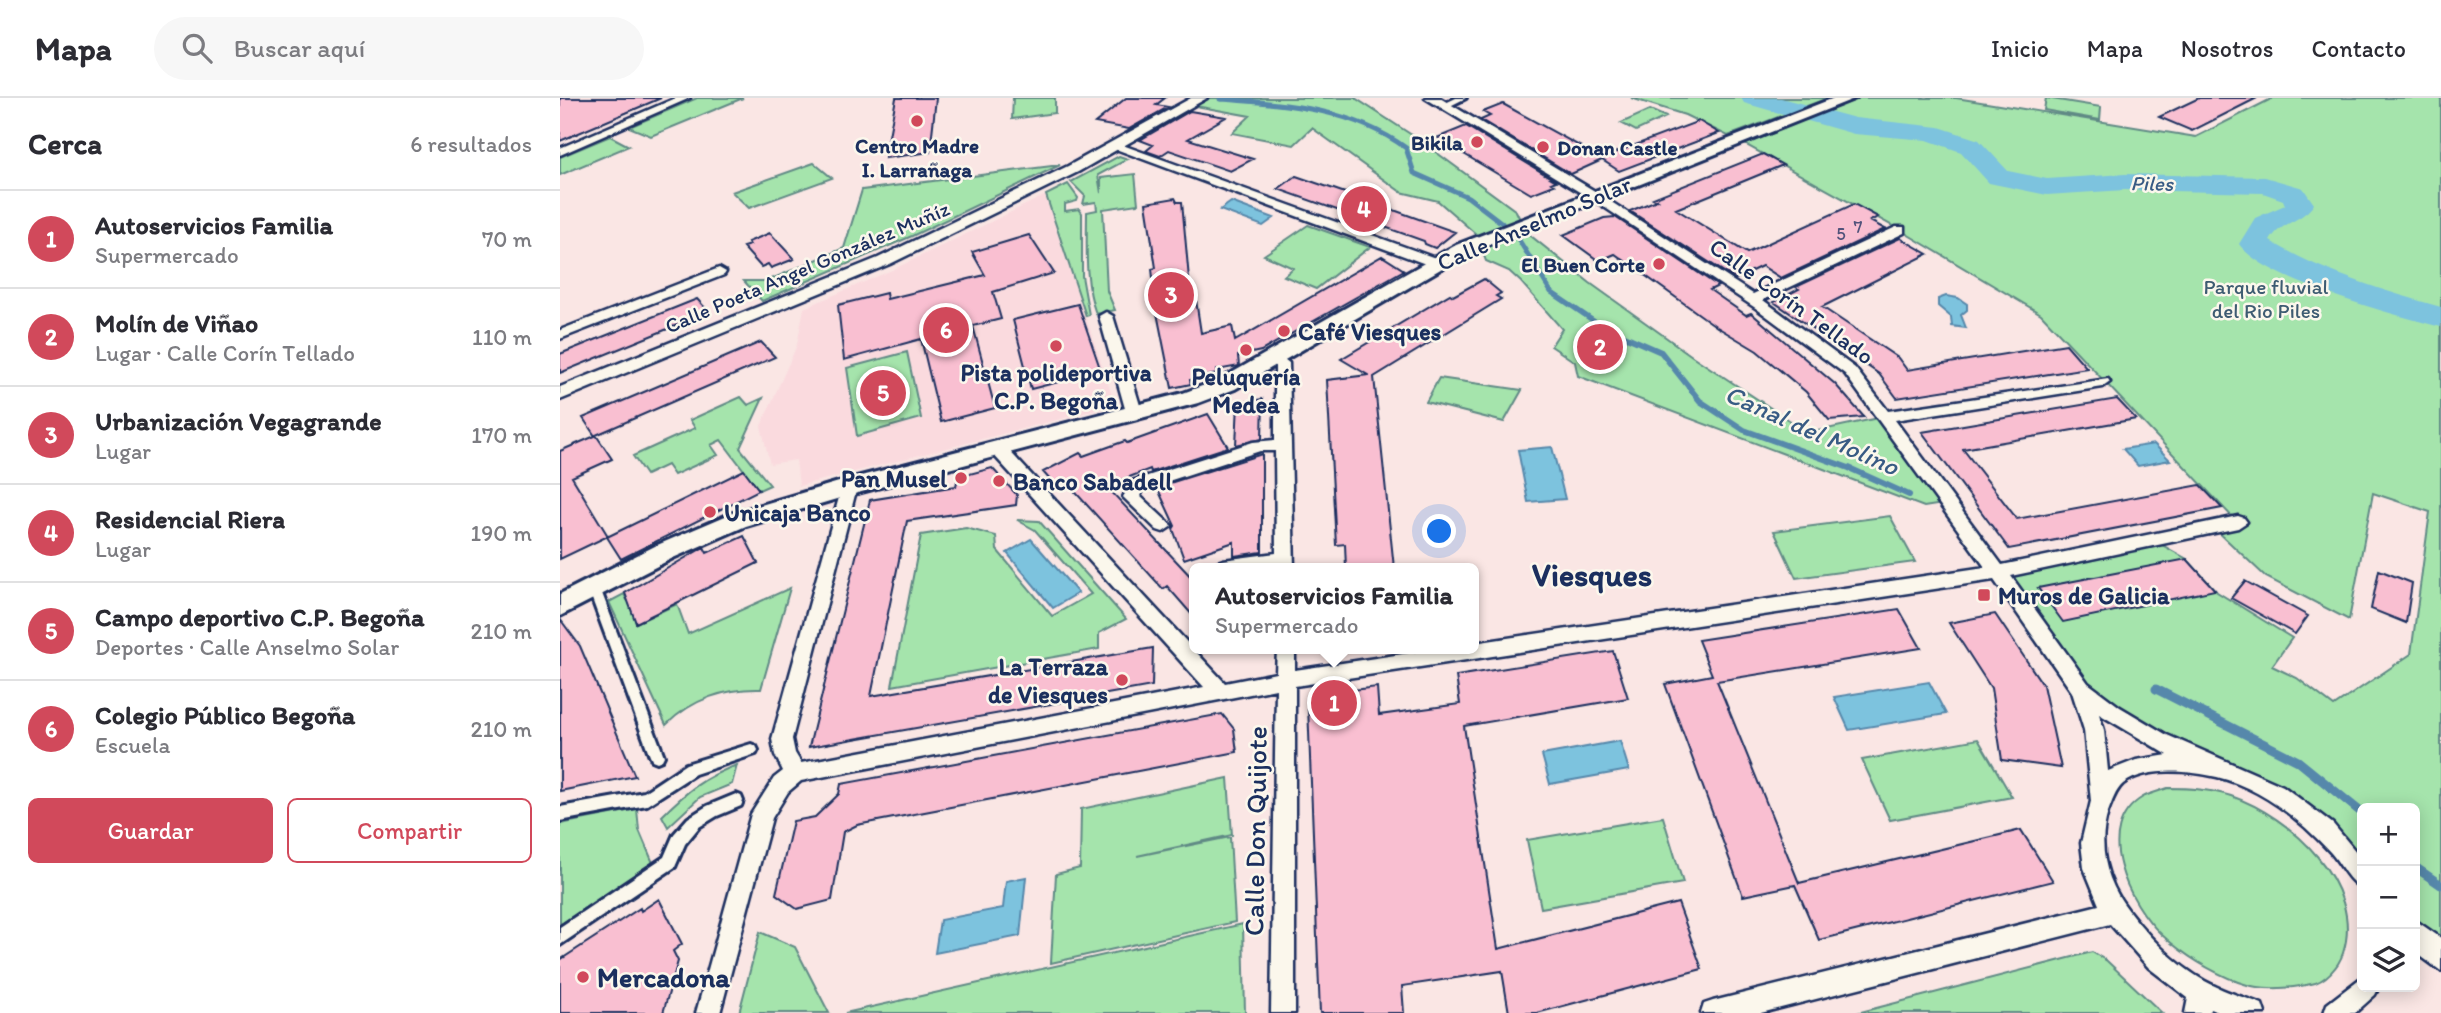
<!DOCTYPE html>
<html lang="es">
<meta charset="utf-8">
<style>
body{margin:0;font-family:Itim,sans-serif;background:#f7f7f7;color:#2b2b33}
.controls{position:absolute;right:21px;bottom:21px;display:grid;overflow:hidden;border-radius:10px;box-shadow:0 4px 18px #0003}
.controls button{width:63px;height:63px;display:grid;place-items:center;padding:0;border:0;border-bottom:2px solid #e1e1e2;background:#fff;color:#2b2b33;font:35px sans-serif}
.you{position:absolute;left:880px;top:434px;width:24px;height:24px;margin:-18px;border:5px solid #fff;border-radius:50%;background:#1a73e8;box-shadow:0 0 0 10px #1a73e833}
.badge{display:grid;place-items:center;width:46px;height:46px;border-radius:50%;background:#d1495b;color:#fff;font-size:23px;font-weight:700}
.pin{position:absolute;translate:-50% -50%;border:4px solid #fff;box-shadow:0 2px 7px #0006}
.popup{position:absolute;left:629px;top:465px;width:290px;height:91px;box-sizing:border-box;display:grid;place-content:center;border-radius:10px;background:#fff;filter:drop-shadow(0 2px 5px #0005);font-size:23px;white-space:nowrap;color:#7c7c81}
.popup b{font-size:26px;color:#2b2b33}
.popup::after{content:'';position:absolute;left:50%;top:100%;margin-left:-14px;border:14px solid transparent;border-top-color:#fff}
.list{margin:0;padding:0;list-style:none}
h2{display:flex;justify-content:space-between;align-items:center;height:91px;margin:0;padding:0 28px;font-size:30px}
h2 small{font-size:23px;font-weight:400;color:#7c7c81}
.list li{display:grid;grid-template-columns:46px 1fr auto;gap:21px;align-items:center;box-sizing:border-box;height:98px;padding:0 28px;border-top:2px solid #e1e1e2}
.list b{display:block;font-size:26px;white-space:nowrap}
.list p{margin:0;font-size:23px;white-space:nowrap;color:#7c7c81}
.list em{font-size:23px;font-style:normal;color:#7c7c81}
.actions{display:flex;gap:14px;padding:21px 28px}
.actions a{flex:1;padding:16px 0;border:2px solid #d1495b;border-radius:10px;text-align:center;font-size:24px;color:#d1495b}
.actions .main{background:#d1495b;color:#fff}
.icon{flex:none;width:38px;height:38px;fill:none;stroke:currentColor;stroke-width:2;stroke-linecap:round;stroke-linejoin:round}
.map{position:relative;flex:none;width:1881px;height:915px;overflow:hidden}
header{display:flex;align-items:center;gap:42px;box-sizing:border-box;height:98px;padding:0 35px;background:#fff;border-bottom:2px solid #e1e1e2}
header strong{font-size:33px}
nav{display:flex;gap:38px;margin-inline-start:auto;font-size:24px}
.search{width:490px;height:63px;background:#f7f7f7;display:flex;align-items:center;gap:18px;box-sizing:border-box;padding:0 24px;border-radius:38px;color:#7c7c81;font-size:26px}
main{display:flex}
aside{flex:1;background:#fff}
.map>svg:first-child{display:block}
</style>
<header>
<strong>Mapa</strong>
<div class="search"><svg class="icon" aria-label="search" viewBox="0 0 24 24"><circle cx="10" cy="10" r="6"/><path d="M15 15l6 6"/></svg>Buscar aquí</div>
<nav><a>Inicio</a><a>Mapa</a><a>Nosotros</a><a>Contacto</a></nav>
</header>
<main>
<aside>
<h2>Cerca<small>6 resultados</small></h2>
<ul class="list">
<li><span class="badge">1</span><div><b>Autoservicios Familia</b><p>Supermercado</p></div><em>70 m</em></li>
<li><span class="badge">2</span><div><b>Molín de Viñao</b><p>Lugar · Calle Corín Tellado</p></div><em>110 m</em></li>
<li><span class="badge">3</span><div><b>Urbanización Vegagrande</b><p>Lugar</p></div><em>170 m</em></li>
<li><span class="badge">4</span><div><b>Residencial Riera</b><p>Lugar</p></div><em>190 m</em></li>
<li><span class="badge">5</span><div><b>Campo deportivo C.P. Begoña</b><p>Deportes · Calle Anselmo Solar</p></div><em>210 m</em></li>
<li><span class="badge">6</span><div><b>Colegio Público Begoña</b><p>Escuela</p></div><em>210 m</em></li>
</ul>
<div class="actions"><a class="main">Guardar</a><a>Compartir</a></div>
</aside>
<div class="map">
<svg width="1881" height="915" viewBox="0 0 1881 915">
<rect width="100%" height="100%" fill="#fae6e4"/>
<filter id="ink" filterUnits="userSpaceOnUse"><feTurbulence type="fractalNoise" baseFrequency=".0143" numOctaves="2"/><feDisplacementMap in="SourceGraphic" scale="14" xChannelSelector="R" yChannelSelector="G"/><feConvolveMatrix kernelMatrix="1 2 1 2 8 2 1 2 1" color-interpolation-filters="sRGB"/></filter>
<g filter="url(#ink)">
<path fill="#fadade" d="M486,97L555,307L239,388L236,362L210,366L201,328L237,247L244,210L332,172Z"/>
<path fill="#a5e4ac" stroke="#608a85" stroke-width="2" d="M137,0H183L91,38L69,29Z
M453,0H495V15L452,21Z
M641,0H795L858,41L956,113L966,134L1030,185L1132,258L1232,324L1258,333L1327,318L1389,405L1364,409L1018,278L1015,264L991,248L1002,231L961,184L949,173L926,163L916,136L878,103L841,94L752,30L734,47L672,35L690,18L630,7Z
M1071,0H1268L1168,38L1125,17Z
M1288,0H1396L1636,39L1713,0H1881V859L1855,836V710H1802V779L1796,769L1737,710L1554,618L1439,474L1593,442L1627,461L1657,494L1732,540L1712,568L1737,580L1774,608L1851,556L1870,414L1813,395L1789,522L1706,479L1653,429L1677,424L1481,216L1340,132L1179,43Z
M1486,0L1541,9L1540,22L1484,12Z
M1090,12L1106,19L1076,33L1061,25Z
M50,38L69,48L0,77V59Z
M559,58L568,61L538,77L541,95V80L575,76L578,106L543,111L547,193L555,212L536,216C524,183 527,148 527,114L537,112L536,104L523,106L525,98L511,84Z
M254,65L272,80L189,110L172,94Z
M500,67L352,138L202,203L184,183H207L284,150L302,92Z
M508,86L518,100L517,103L505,106V113L519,111L522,115V178L529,217L526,218L486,97Z
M748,127L810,149L756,191L724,178L733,170L704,157Z
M347,254L361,320L297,338L287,270Z
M879,280L962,292L944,324L866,304Z
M181,299L188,307L203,300L180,350L210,387L199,392L161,342L151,347L158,357L114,377L107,367L86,377L73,358L135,330L130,322Z
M1330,418L1355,464L1236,480L1214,433Z
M457,422L479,423L566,521L539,535V551L332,588L361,437L406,430L436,438L437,452L492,518L531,496L475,432Z
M230,490L201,591C166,590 132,601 106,627L49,504L64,496L67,502L71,500L76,525L117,506L128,536Z
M1418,641L1452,699L1330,722L1302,662Z
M177,667L172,686L140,699L108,729L102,718C127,693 144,679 177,667Z
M668,680L672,737L577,758L670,739L675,824L491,865L496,776L520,770L521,711Z
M1608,690C1630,690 1650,691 1671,698C1730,718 1805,787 1783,855C1779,868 1765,884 1751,886C1726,891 1702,893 1678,884C1650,873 1624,857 1602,837C1569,806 1531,730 1583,699C1590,695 1600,693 1608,690Z
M77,711L79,732L93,765L0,827V726Z
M1103,719L1123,785L981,810L967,742Z
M683,826L685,915H285Z
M200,834L235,849L269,915H179Z
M1532,854L1547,863L1602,915H1297Z"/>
<path fill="#7dc3de" stroke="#5688ab" stroke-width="2" d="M671,104L714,120L703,128L660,112Z
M1386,198L1398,200L1407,206V212L1401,217L1406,230L1392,228L1391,219L1378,208V201Z
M1594,346L1610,362L1578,368L1563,351Z
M992,349L1005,401L968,404L958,352Z
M471,441L518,495L493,510L447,455Z
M1369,584L1386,616L1289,632L1274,599Z
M1060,643L1069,672L990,686L982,657Z
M466,779L460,838L375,855L380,822L443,810L446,783Z"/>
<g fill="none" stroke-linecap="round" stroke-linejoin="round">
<path stroke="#5688ab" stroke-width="5" d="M660,1C726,6 791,10 846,50L854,75L908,99L942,125
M957,139L991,194L1041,228"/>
<path stroke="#5688ab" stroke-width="6" d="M1037,226L1101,254L1140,303L1184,332L1289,370L1349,397"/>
<path stroke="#5688ab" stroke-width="9" d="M1596,591L1738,663L1802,715
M1855,769L1881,787"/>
<path fill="#7dc3de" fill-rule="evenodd" d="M1181,0H1221L1295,20L1379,29L1419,42L1448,73L1487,81L1565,76L1705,79L1743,90L1754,106C1741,125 1721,123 1710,143C1764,175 1821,192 1881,209V229C1836,217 1704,183 1679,146L1695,120L1725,107L1723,102L1703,95L1565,92L1487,97L1429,85L1401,54L1367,42L1294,36L1184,5Z"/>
</g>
<path fill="#f9bfd1" stroke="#1b2f5e" stroke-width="2" d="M0,0H101L0,43Z
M336,0H376L370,54L325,60Z
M566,0H605L596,7L608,9L569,31L535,25Z
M1639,0H1697L1632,33L1599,19Z
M943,6L1041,60L1139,23L1159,35L1059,73L1042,62L1011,76L921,22L930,18L923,14Z
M630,13L666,19L628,41L693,61L670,73L609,52L600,58L586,53L593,47L580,42Z
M906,28L996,83L991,85L994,87L971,96L877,40Z
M1203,56L1223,67L1116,111L1187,155L1294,106L1318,119L1310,123L1325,131L1221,180L1202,168L1175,181L1070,113L1097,102L1093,100Z
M736,78L817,106L895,134L875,150L865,146L864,143L718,91Z
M615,100L617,104H622L631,203L636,202L641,235L672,228L675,243L822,158L844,172L701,253L678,258L679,268L657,272V276L630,282L631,286L612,290L597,215L592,171L596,170L586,105Z
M1055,119L1158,188L1150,192L1186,217L1191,215L1275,286L1304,319L1269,322L1246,294L1197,253L1157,229L1055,156L1039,163L1003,137L1044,120Z
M210,135L234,161L211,170L208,166L201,169L183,149L190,147L188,144Z
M469,137L494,175L433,194L441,221L413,228L435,310L381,324L361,241L284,262L278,207L326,195L327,201L425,177L412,154Z
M1340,140L1368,156L1262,209L1338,260L1347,272L1506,246L1527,270L1337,300L1319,276L1214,204L1239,191L1236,189Z
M924,181L941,195L936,198L941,201L814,279L834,470H786L785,446L776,447L767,282L808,277L781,261L890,196L893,198Z
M137,201L149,214L0,275V256Z
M518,206L541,273L471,291L453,222Z
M201,244L215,259L36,337L52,361L12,379L48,438L0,461V353L35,338L23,320Z
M703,301L702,341L676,347L678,305Z
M1557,301L1576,321L1403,351L1457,421L1640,387L1662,410L1449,451L1362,334Z
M648,316L668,349L591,374L590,371L546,388L634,482V519L607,488L603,491L508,386L498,391L483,374L520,355L523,358L565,343L567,345Z
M702,356V454L674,458V444L624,461L613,431L615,428L597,389Z
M432,370L457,397L456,407L347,423L311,598L593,550L592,588L249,649L310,402L396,388L398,379Z
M184,372L199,392L61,461L47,439Z
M184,438L198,465L76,525L65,495L139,452L144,449L147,455Z
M1627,461L1655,492L1503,524L1478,490Z
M1819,472L1852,485L1846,525L1811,511Z
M1685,483L1748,518L1735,536L1671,500Z
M1339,511L1361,550L1157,583L1239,785L1461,732L1493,783L1259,842L1235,787L1183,798L1105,586L1152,577L1138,542Z
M1435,516L1483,587L1501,670L1442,662L1431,590L1389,525Z
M0,521L20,548L75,678L0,693Z
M1053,553L1068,600L904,628L938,851L1118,805L1142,871L977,915H949L942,873L842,888L844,915H760L748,608L759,596L817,589L819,617L900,606L896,578Z
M662,616L674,631L677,654L297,727L283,734L272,802L237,811L216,796L233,723L255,719L279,696L281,686Z
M99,801L122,846L113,853L118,863L103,915H0V862L80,810L81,813Z"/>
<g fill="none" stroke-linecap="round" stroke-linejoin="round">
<defs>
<path id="pedestrian" d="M896,0H906L886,10L879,8Z
M34,485L38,487L40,490L104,658L102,662L97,664L92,662L90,658L28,490L30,487Z
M191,646L196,648L198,652L196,656L135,676L87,707L0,723V709L84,694L126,666Z
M176,696L181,698L183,703L181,708L157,718L139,729L125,746L115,769L0,847V829L104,759L114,736L128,720L147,708Z"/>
<path id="minor" d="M116,0H130L0,57V50Z
M557,45L881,162L883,165L876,169L871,168L553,50L551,48Z
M1036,94L1193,196L1336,129H1344V135L1203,202L1295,270L1328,313L1548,281L1550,284L1543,289L1335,322L1442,467L1678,418L1684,420L1687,424L1678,430L1451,478L1528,585L1560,609L1607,637L1723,688L1773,726L1802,761V790C1788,784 1781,766 1771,755C1741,722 1701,690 1657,679C1630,673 1587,668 1563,686C1555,693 1552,704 1548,714C1537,749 1546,784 1569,813C1592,843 1623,874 1657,889C1671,896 1687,900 1702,906L1705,915H1660L1650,911L1649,915H1625L1628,900L1589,870L1550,826L1201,915H1141L1144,906L1153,903L1539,807L1524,770L1521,745L1531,703L1524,632L1512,594L1434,482L735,588V915H711L716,591L241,683L228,694L212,720L160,915H136L191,716L214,680L223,673L215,657L212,641L283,385H295L297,389L232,641L235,655L241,665L644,589L431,354L429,350L431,346H443L665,585L716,575L717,551H735V572L876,551H914V545L1425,469L1285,276L1197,211L1032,101L1030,98ZM1539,616L1608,657L1576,662L1548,673L1544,632Z
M159,170L166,174L164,177L0,241V232Z
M546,214L553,218L582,314L579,318L574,319L566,314L539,218Z
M715,254L729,265L734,470H655L657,464L663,462L716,455L715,353H700L584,391L580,398L612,428L603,434L597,432L563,399L572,383L693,344L715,342V266L708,259Z
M1802,879V889H1819L1815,897L1795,915H1764L1767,906Z"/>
<path id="tertiary" d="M631,0H647L518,74L330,166L0,302V289L318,160L508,68Z
M865,0H880L1043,98L1036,102L1031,101Z
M1855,822L1881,840V873L1855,854Z"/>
<path id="secondary" d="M1274,0H1296L908,155L675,291L638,305L290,397L186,428L113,460L0,518V496L95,448L170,416L289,381L623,295L661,281L896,147Z"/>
</defs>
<use href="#pedestrian" stroke="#1b2f5e" stroke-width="6"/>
<use href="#minor" stroke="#1b2f5e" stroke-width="5"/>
<use href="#tertiary" stroke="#1b2f5e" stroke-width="5"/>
<use href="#secondary" stroke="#1b2f5e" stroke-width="6"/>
<use href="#pedestrian" fill="#fbf7ec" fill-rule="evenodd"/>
<use href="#minor" fill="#fbf7ec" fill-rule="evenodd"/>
<use href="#tertiary" fill="#fbf7ec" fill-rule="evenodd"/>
<use href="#secondary" fill="#fbf7ec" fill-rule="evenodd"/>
</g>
</g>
<g fill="#d1495b" stroke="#fbf7ec" stroke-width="2.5">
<circle cx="357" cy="23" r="7"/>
<circle cx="917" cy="44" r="7"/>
<circle cx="983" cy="49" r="7"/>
<circle cx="1099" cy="166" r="7"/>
<circle cx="724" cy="233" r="7"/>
<circle cx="496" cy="248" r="7"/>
<circle cx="686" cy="252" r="7"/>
<circle cx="401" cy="380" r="7"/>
<circle cx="439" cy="383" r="7"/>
<circle cx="150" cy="414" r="7"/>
<rect x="1417" y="490" width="14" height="14" rx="3.5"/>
<circle cx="562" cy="582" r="7"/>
<circle cx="23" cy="879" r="7"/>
</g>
<g text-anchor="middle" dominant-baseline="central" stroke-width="5" stroke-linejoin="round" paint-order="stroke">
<g font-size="18" fill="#52537b">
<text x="1298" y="129">7</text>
<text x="1281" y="136">5</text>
</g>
<g font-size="21" font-weight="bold" fill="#1b2f5e" stroke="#fbf7ec" text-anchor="end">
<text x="903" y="44">Bikila</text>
<text x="357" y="47" text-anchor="middle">Centro Madre<tspan x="357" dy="24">I. Larrañaga</tspan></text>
<text x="997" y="49" text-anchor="start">Donan Castle</text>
<text x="1085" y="166">El Buen Corte</text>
</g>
<g font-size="21" font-style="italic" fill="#385b84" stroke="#fbf7ec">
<text transform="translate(1592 85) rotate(1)">Piles</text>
</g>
<g font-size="21" fill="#1b2f5e" stroke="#fbf7ec">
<text transform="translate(247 169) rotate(-23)">Calle Poeta Angel González Muñíz</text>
</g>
<g font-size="21" fill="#3e5c72" stroke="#fbf7ec">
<text x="1706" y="188">Parque fluvial<tspan x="1706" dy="24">del Rio Piles</tspan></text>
</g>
<g font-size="24" fill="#1b2f5e" stroke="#fbf7ec">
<text transform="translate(974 125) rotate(-23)">Calle Anselmo Solar</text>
<text transform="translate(1232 203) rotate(36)">Calle Corín Tellado</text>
</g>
<g font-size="24" font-weight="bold" fill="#1b2f5e" stroke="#fbf7ec" text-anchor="start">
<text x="738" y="233">Café Viesques</text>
<text x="496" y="274" text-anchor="middle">Pista polideportiva<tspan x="496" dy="28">C.P. Begoña</tspan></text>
<text x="686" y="278" text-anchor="middle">Peluquería<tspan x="686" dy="28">Medea</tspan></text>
<text x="387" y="380" text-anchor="end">Pan Musel</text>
<text x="453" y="383">Banco Sabadell</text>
<text x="164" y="414">Unicaja Banco</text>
<text x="1438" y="497">Muros de Galicia</text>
<text x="548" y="568" text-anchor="end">La Terraza<tspan x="548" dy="28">de Viesques</tspan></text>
</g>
<g font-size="26" font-style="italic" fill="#385b84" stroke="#fbf7ec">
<text transform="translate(1252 332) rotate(24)">Canal del Molino</text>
</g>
<g font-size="28" fill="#1b2f5e" stroke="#fbf7ec">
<text transform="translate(695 733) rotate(-89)">Calle Don Quijote</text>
</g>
<g font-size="28" font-weight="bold" fill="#1b2f5e" stroke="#fbf7ec" text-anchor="start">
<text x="37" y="879">Mercadona</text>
</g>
<g font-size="32" font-weight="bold" fill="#1b2f5e" stroke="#fbf7ec">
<text x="1032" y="477">Viesques</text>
</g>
</g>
</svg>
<div class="controls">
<button>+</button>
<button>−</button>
<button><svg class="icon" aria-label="layers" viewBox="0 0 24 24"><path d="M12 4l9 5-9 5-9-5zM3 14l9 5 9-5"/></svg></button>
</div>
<div class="you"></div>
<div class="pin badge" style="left:774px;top:605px">1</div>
<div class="popup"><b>Autoservicios Familia</b>Supermercado</div>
<div class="pin badge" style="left:1040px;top:249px">2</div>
<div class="pin badge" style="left:611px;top:197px">3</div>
<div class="pin badge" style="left:804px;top:111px">4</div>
<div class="pin badge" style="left:323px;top:295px">5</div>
<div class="pin badge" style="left:386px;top:232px">6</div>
</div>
</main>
